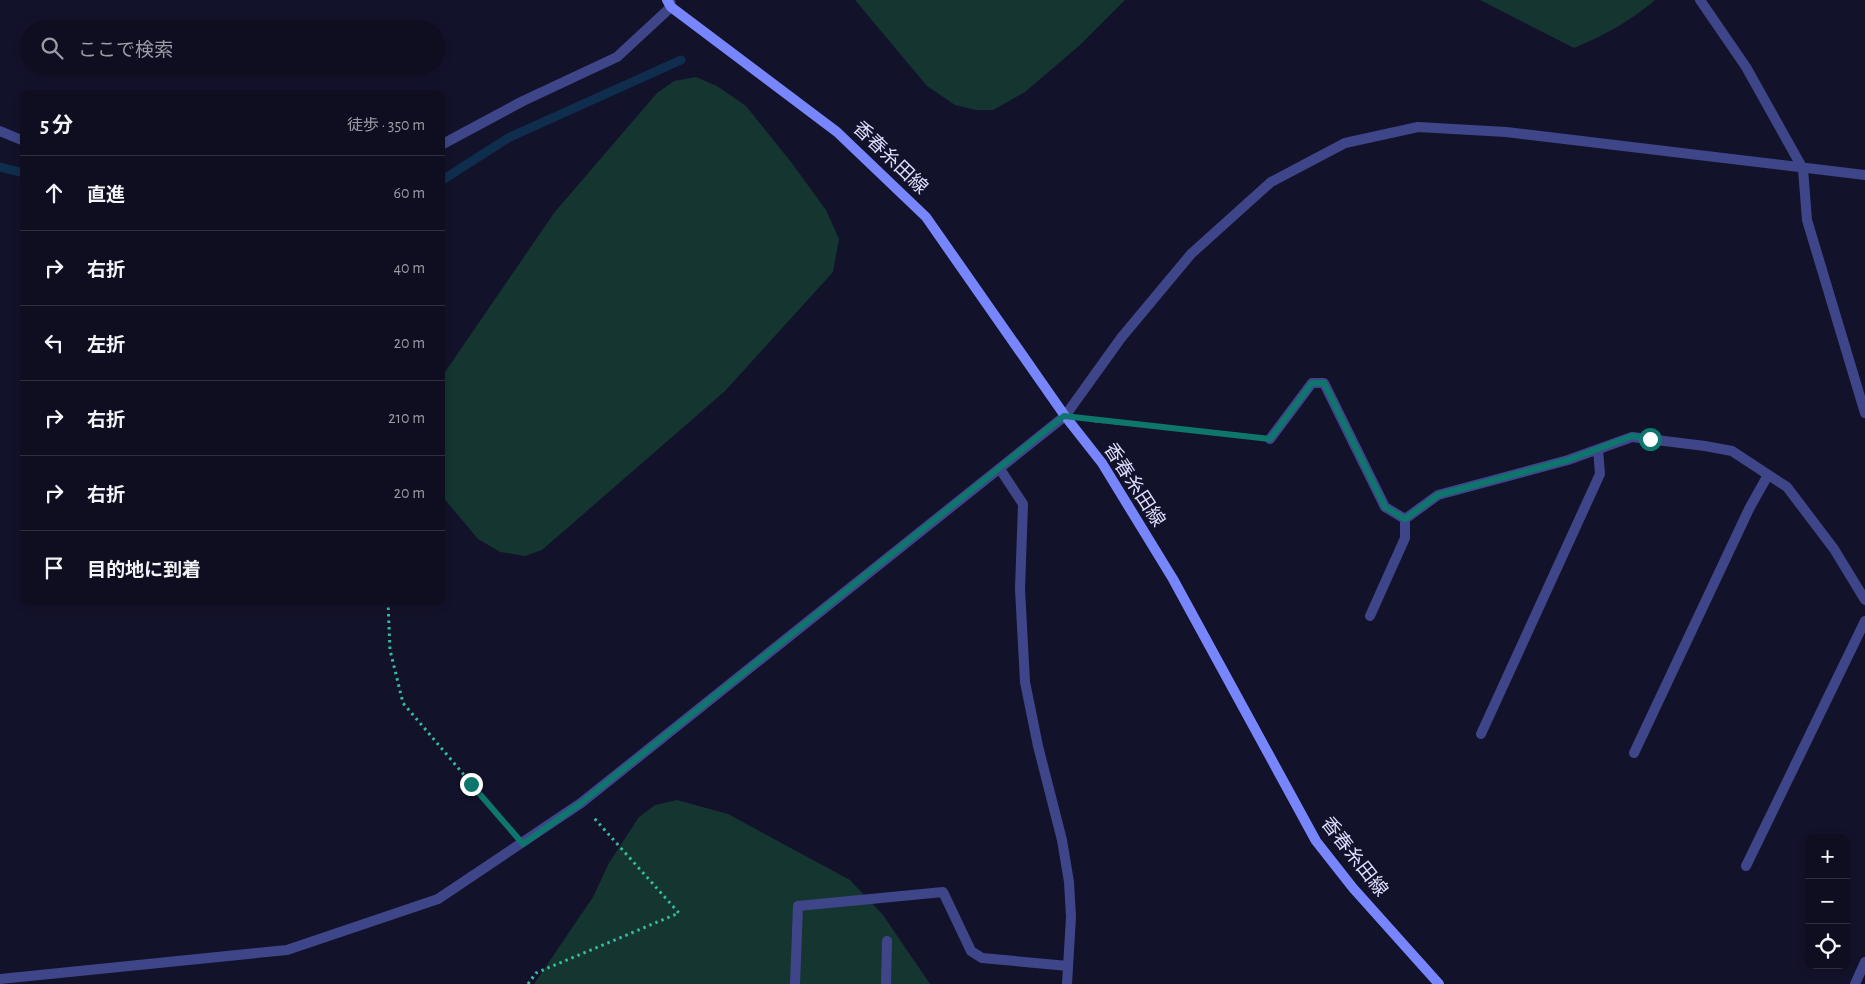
<!DOCTYPE html>
<html lang="ja">
<meta charset="utf-8">
<style>
body{margin:0;font-family:"Alegreya Sans","Noto Sans JP",sans-serif;background:#171729;color:#f1f3f6}
.controls{position:absolute;right:15px;bottom:15px;display:grid;overflow:hidden;border-radius:10px;box-shadow:0 2px 8px #0003}
.controls button{width:45px;height:45px;display:grid;place-items:center;padding:0;border:0;border-bottom:1px solid #2e2e3e;background:#0e0e20;color:#f1f3f6;font:25px sans-serif}
.stop{position:absolute;width:15px;height:15px;margin:-11px;border:4px solid #0f766e;border-radius:50%;background:#fff}
.stop.end{background:#0f766e;border-color:#fff;box-shadow:0 1px 5px #0008}
.list{margin:0;padding:0;list-style:none}
h2{display:flex;justify-content:space-between;align-items:center;height:65px;margin:0;padding:0 20px;font-size:21px}
h2 small{font-size:16px;font-weight:400;color:#9b9ca5}
.list li{display:grid;grid-template-columns:32px 1fr auto;gap:15px;align-items:center;box-sizing:border-box;height:75px;padding:0 20px;border-top:1px solid #2e2e3e}
.list b{display:block;font-size:19px;white-space:nowrap}
.list em{font-size:16px;font-style:normal;color:#9b9ca5}
.icon{flex:none;width:28px;height:28px;fill:none;stroke:currentColor;stroke-width:2;stroke-linecap:round;stroke-linejoin:round}
.map{position:relative;flex:none;width:1865px;height:984px;overflow:hidden}
.search{position:absolute;background:#0e0e20;box-shadow:0 2px 8px #0003;left:20px;top:20px;width:425px;height:55px;display:flex;align-items:center;gap:12px;box-sizing:border-box;padding:0 18px;border-radius:28px;color:#9b9ca5;font-size:19px}
.panel{position:absolute;background:#0e0e20;box-shadow:0 2px 8px #0003;left:20px;top:90px;width:425px;height:515px;border-radius:10px}
.map>svg:first-child{display:block}
</style>
<div class="map">
<svg width="1865" height="984" viewBox="0 0 1865 984">
<rect width="100%" height="100%" fill="#13122b"/>
<path fill="#153530" d="M855,0H1125L1080,45L1025,92L993,110H976L955,105L927,86Z
M1480,0H1655C1631,21 1603,36 1574,48Z
M696,77L717,86L746,106L791,162L826,210L839,239L833,272L725,391L542,550L525,556L500,552L478,539L441,495V378L554,213L657,93L674,81Z
M677,800L728,814L850,880L883,915L930,984H534L593,897L609,863L639,817L655,805Z"/>
<g fill="none" stroke-linecap="round" stroke-linejoin="round">
<path stroke="#0f2e4e" stroke-width="9" d="M0,167L24,173
M441,181L508,138L681,60"/>
<path stroke="#34bba0" stroke-width="3" stroke-dasharray="2.5 4" stroke-linecap="butt" d="M1095,421L1253,436
M441,480L443,485L441,489
M388,601L390,650L403,703L510,829
M528,984L536,973L679,913L594,818"/>
<path stroke="#3e4689" stroke-width="10" d="M1270,439L1312,383H1324L1385,507L1405,519L1438,495L1568,460L1632,437L1705,446L1732,451L1787,487L1834,549L1865,600
M1370,616L1405,538V519
M1481,734L1600,474L1598,449
M1634,753L1749,509L1768,475
M1746,866L1865,621
M1855,984L1865,962"/>
<path stroke="#3e4689" stroke-width="10" d="M0,131L24,141
M441,145L523,101L617,57L671,7L670,0
M1803,169L1807,220L1865,413
M1000,469L1023,504L1020,589L1025,682L1038,746L1062,840L1069,882L1071,917L1067,984
M795,984L798,906L943,892L971,951L982,958L1068,966
M886,984L887,941"/>
<path stroke="#3e4689" stroke-width="10" d="M1700,0L1746,67L1803,169
M0,979L287,950L438,899L581,803L1065,416L1121,338L1191,254L1271,182L1345,143L1418,127L1506,132L1865,175"/>
<path stroke="#7786fc" stroke-width="10" d="M667,0L671,7L837,132L926,217L1065,416L1102,463L1173,579L1316,841L1353,888L1439,984"/>
</g>
<g fill="none" stroke-linecap="round" stroke-linejoin="round">
<path stroke="#0f766e" stroke-width="6" d="M471,784L523,844L581,803L1064,416L1270,439L1312,383H1324L1385,507L1405,519L1438,495L1568,460L1632,436L1650,439"/>
</g>
<g text-anchor="middle" dominant-baseline="central" stroke-width="4" stroke-linejoin="round" paint-order="stroke">
<g font-size="19" fill="#dddefe" stroke="#13122b">
<text transform="translate(890 158) rotate(44)">香春糸田線</text>
<text transform="translate(1134 485) rotate(57)">香春糸田線</text>
<text transform="translate(1354 857) rotate(52)">香春糸田線</text>
</g>
</g>
</svg>
<div class="controls">
<button>+</button>
<button>−</button>
<button><svg class="icon" aria-label="locate" viewBox="0 0 24 24"><circle cx="12" cy="12" r="6"/><path d="M12 2v4M12 18v4M2 12h4M18 12h4"/></svg></button>
</div>
<div class="stop" style="left:1650px;top:439px"></div>
<div class="stop end" style="left:471px;top:784px"></div>
<div class="search"><svg class="icon" aria-label="search" viewBox="0 0 24 24"><circle cx="10" cy="10" r="6"/><path d="M15 15l6 6"/></svg>ここで検索</div>
<section class="panel">
<h2>5 分<small>徒歩 · 350 m</small></h2>
<ul class="list">
<li><svg class="icon" aria-label="ahead" viewBox="0 0 24 24"><path d="M12 20V5M6 11l6-6 6 6"/></svg><div><b>直進</b></div><em>60 m</em></li>
<li><svg class="icon" aria-label="right" viewBox="0 0 24 24"><path d="M7 20v-9h11M14 6l5 5-5 5"/></svg><div><b>右折</b></div><em>40 m</em></li>
<li><svg class="icon" aria-label="left" viewBox="0 0 24 24"><path d="M17 20v-9H6M10 6l-5 5 5 5"/></svg><div><b>左折</b></div><em>20 m</em></li>
<li><svg class="icon" aria-label="right" viewBox="0 0 24 24"><path d="M7 20v-9h11M14 6l5 5-5 5"/></svg><div><b>右折</b></div><em>210 m</em></li>
<li><svg class="icon" aria-label="right" viewBox="0 0 24 24"><path d="M7 20v-9h11M14 6l5 5-5 5"/></svg><div><b>右折</b></div><em>20 m</em></li>
<li><svg class="icon" aria-label="arrive" viewBox="0 0 24 24"><path d="M6 21V4h12l-3 4 3 4H6"/></svg><div><b>目的地に到着</b></div></li>
</ul>
</section>
</div>
